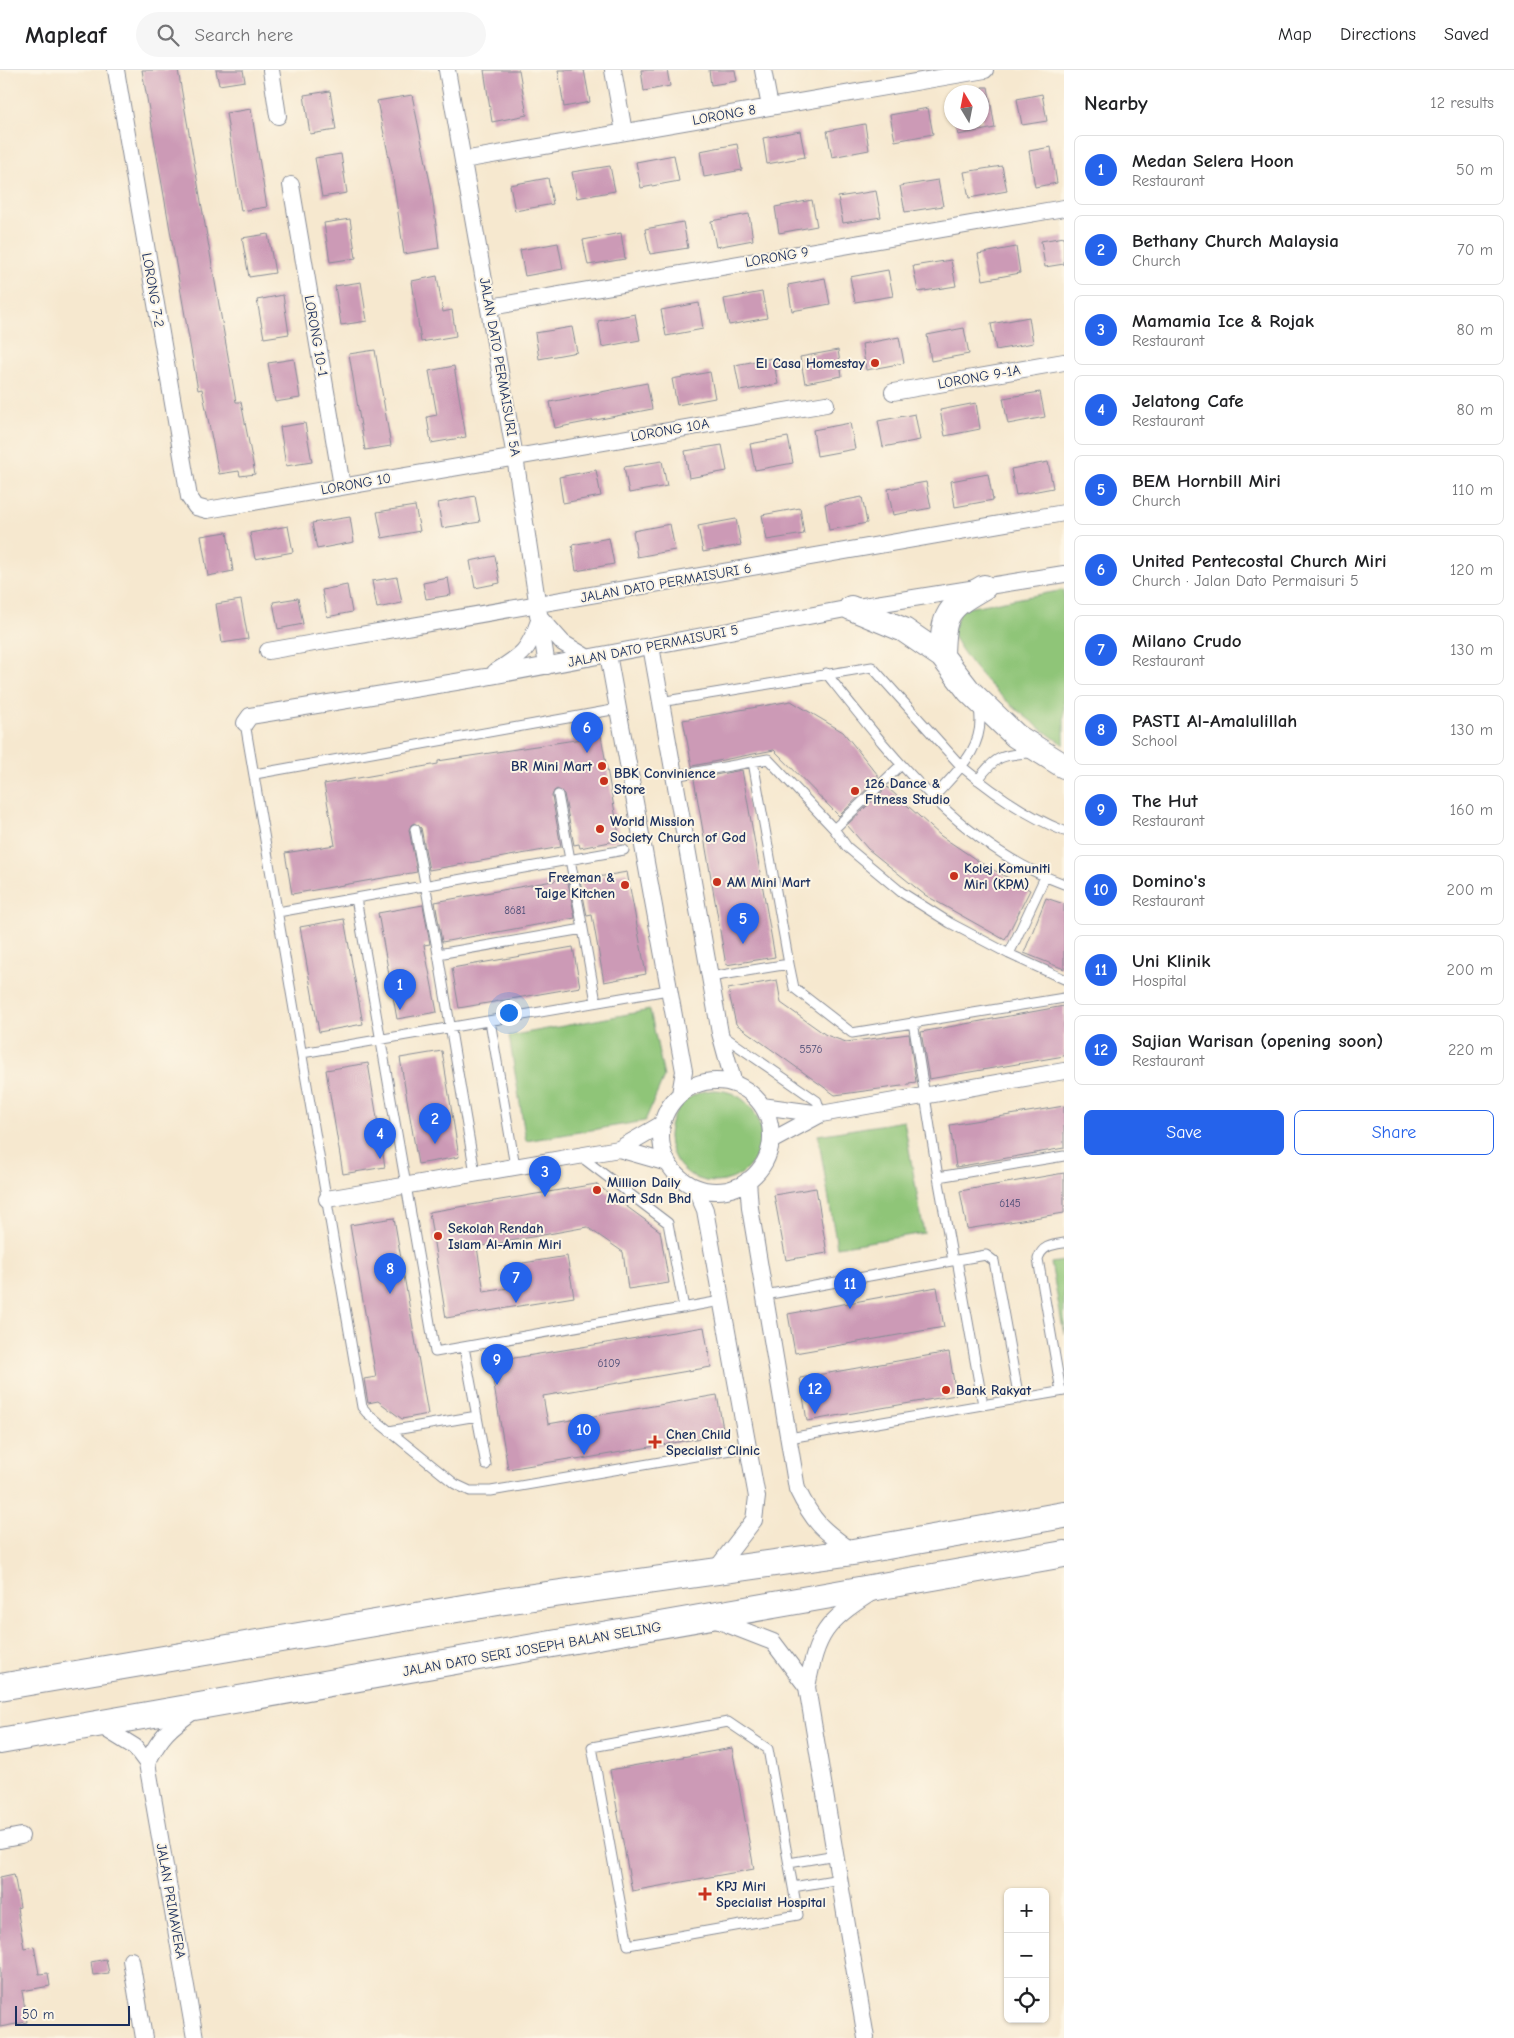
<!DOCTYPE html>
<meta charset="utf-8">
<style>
body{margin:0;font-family:"Comic Neue",sans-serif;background:#f6f6f6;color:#202124}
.controls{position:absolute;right:15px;bottom:15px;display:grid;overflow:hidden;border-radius:8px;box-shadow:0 1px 4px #0004}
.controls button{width:45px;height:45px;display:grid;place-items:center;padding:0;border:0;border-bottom:1px solid #e0e0e0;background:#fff;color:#202124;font:25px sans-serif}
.compass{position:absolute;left:944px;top:15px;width:45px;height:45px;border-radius:50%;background:#fff;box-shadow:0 1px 4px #0004;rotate:350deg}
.scale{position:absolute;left:15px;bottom:12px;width:115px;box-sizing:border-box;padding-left:5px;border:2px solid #1b2f5e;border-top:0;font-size:14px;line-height:18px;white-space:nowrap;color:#1b2f5e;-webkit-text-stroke:4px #fcf5e5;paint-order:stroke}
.you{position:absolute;left:508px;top:942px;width:18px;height:18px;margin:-12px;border:4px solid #fff;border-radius:50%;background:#1a73e8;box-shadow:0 0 0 8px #1a73e833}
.badge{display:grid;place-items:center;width:32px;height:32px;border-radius:50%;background:#2563eb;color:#fff;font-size:16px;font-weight:700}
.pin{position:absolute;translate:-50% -41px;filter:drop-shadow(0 1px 2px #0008)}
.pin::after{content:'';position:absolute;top:26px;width:18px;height:15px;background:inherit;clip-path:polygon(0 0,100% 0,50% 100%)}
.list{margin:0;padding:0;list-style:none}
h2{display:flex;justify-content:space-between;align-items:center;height:65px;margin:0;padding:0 20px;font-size:21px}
h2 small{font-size:16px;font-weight:400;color:#757577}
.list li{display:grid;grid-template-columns:32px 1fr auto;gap:15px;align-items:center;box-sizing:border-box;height:70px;margin:0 10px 10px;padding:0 10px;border:1px solid #e0e0e0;border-radius:8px}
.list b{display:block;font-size:19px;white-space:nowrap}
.list p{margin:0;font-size:16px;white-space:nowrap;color:#757577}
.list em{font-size:16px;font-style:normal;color:#757577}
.actions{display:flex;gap:10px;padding:15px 20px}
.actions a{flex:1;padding:11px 0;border:1px solid #2563eb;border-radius:8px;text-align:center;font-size:18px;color:#2563eb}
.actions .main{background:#2563eb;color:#fff}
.icon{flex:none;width:28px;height:28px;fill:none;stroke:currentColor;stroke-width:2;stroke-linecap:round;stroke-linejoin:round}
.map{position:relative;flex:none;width:1064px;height:1968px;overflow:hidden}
header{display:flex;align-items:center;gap:30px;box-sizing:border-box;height:70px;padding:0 25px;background:#fff;border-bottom:1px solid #e0e0e0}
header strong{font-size:24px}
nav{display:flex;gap:28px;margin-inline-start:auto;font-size:18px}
.search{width:350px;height:45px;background:#f6f6f6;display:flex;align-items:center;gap:12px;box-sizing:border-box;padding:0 18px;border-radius:28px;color:#757577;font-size:19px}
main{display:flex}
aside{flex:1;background:#fff}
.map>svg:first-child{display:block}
</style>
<header>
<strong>Mapleaf</strong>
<div class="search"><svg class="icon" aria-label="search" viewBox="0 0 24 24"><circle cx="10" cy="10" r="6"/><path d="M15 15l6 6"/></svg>Search here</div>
<nav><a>Map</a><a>Directions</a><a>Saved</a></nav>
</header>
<main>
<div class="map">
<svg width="1064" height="1968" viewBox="0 0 1064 1968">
<rect width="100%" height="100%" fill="#fcf5e5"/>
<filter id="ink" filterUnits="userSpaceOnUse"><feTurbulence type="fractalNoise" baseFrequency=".02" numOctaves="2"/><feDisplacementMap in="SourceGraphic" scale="10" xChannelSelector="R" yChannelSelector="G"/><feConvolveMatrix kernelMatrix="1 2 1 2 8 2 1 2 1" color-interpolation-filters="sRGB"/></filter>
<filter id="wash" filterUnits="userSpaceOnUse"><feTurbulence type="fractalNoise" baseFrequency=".0096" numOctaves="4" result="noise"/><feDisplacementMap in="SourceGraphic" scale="20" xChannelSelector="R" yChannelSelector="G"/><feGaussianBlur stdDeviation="1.12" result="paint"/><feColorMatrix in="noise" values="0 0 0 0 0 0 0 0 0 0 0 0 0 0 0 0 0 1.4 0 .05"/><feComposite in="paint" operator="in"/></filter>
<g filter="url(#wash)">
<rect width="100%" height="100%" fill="#f6e8cf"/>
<path fill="#8fc578" stroke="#557a6b" d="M1064,520V675C1020,645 978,611 952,564L961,539Z
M650,940L664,1007L645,1051L526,1071L509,966Z
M669 1066a46 46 0 1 1 92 0a46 46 0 1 1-92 0Z
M904,1051L924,1163L837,1177L818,1065Z
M1064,1191V1264L1051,1193Z"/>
<g id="blocks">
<path fill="#cc9ab6" d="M142,0H178L236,332H241L255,404L240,406L239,401L219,404L202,319L198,320Z
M216,0H243L245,11L219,15Z
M484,0H519L527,45L492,52Z
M558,0H584L590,32L564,37Z
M641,0H667L670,16L644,21Z
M709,0H735L737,11L711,15Z
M982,17H988L995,58L958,65L955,52H982Z
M330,21L336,60L310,64L304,25Z
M1042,24L1047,51L1022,55L1017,29Z
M412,25L431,117L439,178L404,184L392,102L377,31Z
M928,38L933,64L895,71L890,45Z
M251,39L267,137L241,141L226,43Z
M865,54L869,80L832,87L827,61Z
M800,61L805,87L767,94L763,68Z
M737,74L742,100L704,107L700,81Z
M1051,77L1057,113L1035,117L1029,81Z
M341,84L347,123L322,127L315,88Z
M674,85L679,111L641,118L636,92Z
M610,96L615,121L577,128L572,102Z
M1002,96L1007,121L969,128L964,102Z
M548,108L553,134L515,141L510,115Z
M938,110L943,136L905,142L900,116Z
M876,121L881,147L843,153L838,127Z
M812,130L817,156L779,163L775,137Z
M749,144L753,170L716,177L711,151Z
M350,149L356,188L330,192L324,153Z
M683,152L688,178L650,184L645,159Z
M621,163L625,189L588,195L583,170Z
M268,164L275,203L249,207L242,168Z
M1064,167V194L1045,197L1041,171Z
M558,173L563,199L525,206L520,180Z
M1016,177L1020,203L983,210L978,184Z
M951,190L956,216L918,222L913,196Z
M888,200L893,226L855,232L850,207Z
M437,206L443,242L452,240L456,266L421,272L412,211Z
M825,208L830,234L792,241L788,215Z
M361,212L367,251L341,255L335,216Z
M762,222L767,248L729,255L724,229Z
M283,225L289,264L264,268L257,230Z
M699,233L703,259L666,266L661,240Z
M635,244L640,270L602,277L598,251Z
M1029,247L1033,273L996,280L991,254Z
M572,257L577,282L539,289L535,263Z
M964,258L969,284L931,291L927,265Z
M899,267L904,293L866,300L862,274Z
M375,280L391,376L365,380L349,284Z
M838,280L842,306L805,313L800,287Z
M773,288L778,314L740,321L735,295Z
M294,289L300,328L275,332L268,293Z
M454,296L466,367L431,373L427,347L437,345L429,301Z
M710,302L715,328L677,335L672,309Z
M647,313L652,339L555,358L550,332Z
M1040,322L1045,347L1008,354L1003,328Z
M976,333L980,359L945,366L940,340Z
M915,344L920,370L883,377L878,351Z
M305,353L312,392L286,396L280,357Z
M850,353L855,379L817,386L813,360Z
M788,367L793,393L755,400L750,374Z
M722,375L727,401L689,408L685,381Z
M662,391L667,416L629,423L624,397Z
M1048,392L1053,418L1016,425L1011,399Z
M596,400L601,426L563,433L559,407Z
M988,404L993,430L955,437L951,411Z
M926,412L931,438L893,445L888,419Z
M475,426L480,452L442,458L438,433Z
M862,427L867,453L829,460L825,434Z
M415,436L420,461L382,468L377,442Z
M800,438L804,464L767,470L762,445Z
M350,447L354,472L317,479L312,453Z
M736,449L741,475L703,482L698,456Z
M670,454L675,480L637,487L633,461Z
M288,456L293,482L255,489L250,463Z
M227,462L233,501L208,506L201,466Z
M609,468L614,494L576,501L572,475Z
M495,486L500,513L475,518L470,491Z
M397,507L402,533L377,538L372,511Z
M448,508L451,525L426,529L423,513Z
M347,515L352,542L327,547L322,520Z
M298,528L303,554L278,559L273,532Z
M241,530L248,569L222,573L216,534Z
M791,631L843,662L878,705V708L839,746L774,680L692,696L683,650Z
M601,666L620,770L580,778L579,774L574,775L564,724L557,719L554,721L552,726L561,777L429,800L421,758L414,753L411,755L409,760L417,802L292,824L285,783L335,775L324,714L438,694V691Z
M742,700L775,887L726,895L694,709Z
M887,717L941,766L981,793L1030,820L1005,870L925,825L868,779L847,755Z
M627,802L646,904L604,912L592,845L587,846L580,810Z
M564,809L565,813H568L575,848L442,872L435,832Z
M1046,828L1064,834V899L1024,883Z
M423,835L430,874L424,875L437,942L397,949L378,843Z
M344,849L363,954L319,962L300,857Z
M573,877L580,917L459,938L452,898Z
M777,910L781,933L826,965L846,972L909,964L916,1012L909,1013V1015L835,1025L736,954L728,919Z
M1064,936V986L929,1009L921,962Z
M442,981L459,1087L418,1094L400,988Z
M368,993L385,1097L343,1104L326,1000Z
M1064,1036V1078L956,1097L950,1055Z
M1064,1103V1143L967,1159L960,1121Z
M596,1114L660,1161L669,1213L628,1219L623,1182L587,1157L477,1177L484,1222L508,1218L505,1196L567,1186L574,1227L446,1248L429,1142Z
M816,1118L827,1183L786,1190L774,1125Z
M394,1148L428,1344L402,1349L378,1331L368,1333L364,1309L376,1307L350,1155Z
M937,1217L944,1257L795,1283L788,1244Z
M704,1257L711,1297L543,1326L548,1354L717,1325L724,1364L576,1390L575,1388L508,1399L490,1292Z
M949,1282L956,1325L807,1351L800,1308Z
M732,1678L754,1799L632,1821L610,1700Z
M14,1804L20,1837L17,1838L24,1878L34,1876L39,1904L48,1903L50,1916L22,1921L27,1952L0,1957V1807Z
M106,1889L109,1903L93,1905L91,1892Z"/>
</g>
</g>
<g filter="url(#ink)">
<use href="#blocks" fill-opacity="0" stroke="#888c96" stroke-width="1"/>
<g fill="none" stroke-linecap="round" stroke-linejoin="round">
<defs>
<path id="lane" d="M826,603C892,686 961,777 1064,814
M660,632L872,597L961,696C992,722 1026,746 1064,761
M245,653L362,1337L367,1343L455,1414L470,1421H491L748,1377
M753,692L789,894
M255,704L618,639
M674,706L768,689L834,759L847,777L901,822L950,853L1009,884L1064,909
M978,710C995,686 1003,684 1032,683
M558,725L583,859
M933,728C957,701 986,678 979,639
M415,759L438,884
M834,759L901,695
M356,828L435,1282L721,1231
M278,842L624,780
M1009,884L1045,807
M710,907L789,894L794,918L852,963L1064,928
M490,951L515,1096
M913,952L938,1107L1064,1086
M722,965L817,1031L821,1044
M302,983L668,920
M580,1086L668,1153L684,1238
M475,1103L438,884L583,859L596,932
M938,1107L953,1191
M765,1225L957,1190
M464,1277L486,1395
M1061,1321L1038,1189C1042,1176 1051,1175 1064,1173
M983,1335L957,1190L986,1185L994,1191L1019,1329
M389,1361L477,1346
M789,1368L1064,1321
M728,1652L768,1679L798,1845L628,1875L592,1677Z
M789,1793L836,1785
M793,1817L840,1809"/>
<path id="street" d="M116,0L189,427L196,437L207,440L826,334
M271,0L278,46
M447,0L515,387L547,596
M613,0L624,62
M763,0L770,37
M463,90L985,0
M291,115L342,416
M490,237L1064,138
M893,322L1064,292
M538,545L563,573L588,588
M651,576L720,963L734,1014
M268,581L1064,443
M608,584L684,1001L680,1024
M495,602C522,585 528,582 539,551
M245,653L250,646L486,607L851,538L1064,504
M661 1066a55 55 0 1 1 110 0a55 55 0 1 1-110 0Z
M762,1036L821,1044
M771,1071L821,1044L1064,1001
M619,1079L668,1093
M748,1110L750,1138L797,1419C814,1454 823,1460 853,1482
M695,1117L705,1140L757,1427L754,1450L714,1502
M327,1129L619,1079L662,1054
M714,1549L773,1572L807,1617
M98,1654L135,1677L147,1693L195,1968
M147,1693C161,1665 169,1658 195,1640
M0,1770L21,1766
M131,1890L144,1968
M866,1968L807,1617C817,1564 825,1552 871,1523"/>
<path id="secondary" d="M851,538L904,560L942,586L969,621L1016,666L1064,696
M942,586C943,543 947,538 984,517"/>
<path id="primary" d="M0,1617L498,1532L853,1482L1064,1445
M0,1671L1064,1484"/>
</defs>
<use href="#lane" stroke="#888c96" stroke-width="11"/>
<use href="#street" stroke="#888c96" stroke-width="18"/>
<use href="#secondary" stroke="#888c96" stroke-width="26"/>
<use href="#primary" stroke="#888c96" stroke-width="28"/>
<use href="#lane" stroke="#fff" stroke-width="9"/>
<use href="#street" stroke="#fff" stroke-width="16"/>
<use href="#secondary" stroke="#fff" stroke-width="24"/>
<use href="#primary" stroke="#fff" stroke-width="26"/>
</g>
</g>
<g fill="#c8321e" stroke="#fcf5e5" stroke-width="2">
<circle cx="875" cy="293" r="5"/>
<circle cx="602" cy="696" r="5"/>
<circle cx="604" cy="711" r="5"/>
<circle cx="855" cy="721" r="5"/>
<circle cx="600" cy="759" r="5"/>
<circle cx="954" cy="806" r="5"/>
<circle cx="717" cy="812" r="5"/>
<circle cx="625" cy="815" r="5"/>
<circle cx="597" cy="1120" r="5"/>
<circle cx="438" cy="1166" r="5"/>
<circle cx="946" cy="1320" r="5"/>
<path d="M652.5 1364.5h5v5h5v5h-5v5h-5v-5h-5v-5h5z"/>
<path d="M702.5 1816.5h5v5h5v5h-5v5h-5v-5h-5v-5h5z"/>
</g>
<g text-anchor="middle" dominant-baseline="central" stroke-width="4" stroke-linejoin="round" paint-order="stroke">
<g font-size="11" fill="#474a74">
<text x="515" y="840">8681</text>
<text x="811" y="979">5576</text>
<text x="1010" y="1133">6145</text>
<text x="609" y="1293">6109</text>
</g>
<g font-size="14" fill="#1b2f5e" stroke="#fcf5e5">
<text transform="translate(724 45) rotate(-10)">LORONG 8</text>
<text transform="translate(777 187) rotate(-10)">LORONG 9</text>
<text transform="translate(153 220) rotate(80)">LORONG 7-2</text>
<text transform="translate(316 266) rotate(80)">LORONG 10-1</text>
<text transform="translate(500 297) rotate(80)">JALAN DATO PERMAISURI 5A</text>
<text transform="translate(979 307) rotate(-10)">LORONG 9-1A</text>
<text transform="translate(670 360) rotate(-10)">LORONG 10A</text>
<text transform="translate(356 414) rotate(-10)">LORONG 10</text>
<text transform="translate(666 513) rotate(-10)">JALAN DATO PERMAISURI 6</text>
<text transform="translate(653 576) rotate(-11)">JALAN DATO PERMAISURI 5</text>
<text transform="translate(532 1579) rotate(-10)">JALAN DATO SERI JOSEPH BALAN SELING</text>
<text transform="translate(171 1831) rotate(80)">JALAN PRIMAVERA</text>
</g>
<g font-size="14" font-weight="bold" fill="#1b2f5e" stroke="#fcf5e5" text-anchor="start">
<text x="865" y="293" text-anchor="end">El Casa Homestay</text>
<text x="592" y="696" text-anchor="end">BR Mini Mart</text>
<text x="614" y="703">BBK Convinience<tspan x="614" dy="16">Store</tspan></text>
<text x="865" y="713">126 Dance &amp;<tspan x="865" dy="16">Fitness Studio</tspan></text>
<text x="610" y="751">World Mission<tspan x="610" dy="16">Society Church of God</tspan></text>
<text x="964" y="798">Kolej Komuniti<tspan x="964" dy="16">Miri (KPM)</tspan></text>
<text x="615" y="807" text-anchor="end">Freeman &amp;<tspan x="615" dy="16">Taige Kitchen</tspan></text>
<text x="727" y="812">AM Mini Mart</text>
<text x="607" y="1112">Million Daily<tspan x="607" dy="16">Mart Sdn Bhd</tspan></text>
<text x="448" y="1158">Sekolah Rendah<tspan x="448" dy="16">Islam Al-Amin Miri</tspan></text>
<text x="956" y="1320">Bank Rakyat</text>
<text x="666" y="1364">Chen Child<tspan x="666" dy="16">Specialist Clinic</tspan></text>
<text x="716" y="1816">KPJ Miri<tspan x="716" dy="16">Specialist Hospital</tspan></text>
</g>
</g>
</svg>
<div class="controls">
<button>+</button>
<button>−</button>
<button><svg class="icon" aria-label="locate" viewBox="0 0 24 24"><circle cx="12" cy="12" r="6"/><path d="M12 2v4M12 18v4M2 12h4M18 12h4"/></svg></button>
</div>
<svg class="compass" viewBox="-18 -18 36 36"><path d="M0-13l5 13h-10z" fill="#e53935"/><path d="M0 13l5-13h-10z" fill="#757577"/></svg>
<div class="scale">50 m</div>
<div class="you"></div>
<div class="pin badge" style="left:400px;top:940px">1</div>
<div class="pin badge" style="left:435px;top:1074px">2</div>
<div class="pin badge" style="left:545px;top:1127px">3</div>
<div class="pin badge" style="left:380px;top:1089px">4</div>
<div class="pin badge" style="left:743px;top:874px">5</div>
<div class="pin badge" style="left:587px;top:683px">6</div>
<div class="pin badge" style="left:516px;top:1233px">7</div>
<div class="pin badge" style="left:390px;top:1224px">8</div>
<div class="pin badge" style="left:497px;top:1315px">9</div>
<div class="pin badge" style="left:584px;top:1385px">10</div>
<div class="pin badge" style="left:850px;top:1239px">11</div>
<div class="pin badge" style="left:815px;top:1344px">12</div>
</div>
<aside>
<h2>Nearby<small>12 results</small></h2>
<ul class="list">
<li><span class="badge">1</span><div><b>Medan Selera Hoon</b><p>Restaurant</p></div><em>50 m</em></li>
<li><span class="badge">2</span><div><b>Bethany Church Malaysia</b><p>Church</p></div><em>70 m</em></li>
<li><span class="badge">3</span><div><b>Mamamia Ice &amp; Rojak</b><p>Restaurant</p></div><em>80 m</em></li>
<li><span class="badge">4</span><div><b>Jelatong Cafe</b><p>Restaurant</p></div><em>80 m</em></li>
<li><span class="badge">5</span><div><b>BEM Hornbill Miri</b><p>Church</p></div><em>110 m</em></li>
<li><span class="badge">6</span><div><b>United Pentecostal Church Miri</b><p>Church · Jalan Dato Permaisuri 5</p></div><em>120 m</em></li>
<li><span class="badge">7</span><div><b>Milano Crudo</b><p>Restaurant</p></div><em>130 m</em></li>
<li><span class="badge">8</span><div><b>PASTI Al-Amalulillah</b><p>School</p></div><em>130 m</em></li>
<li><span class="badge">9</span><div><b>The Hut</b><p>Restaurant</p></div><em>160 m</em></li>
<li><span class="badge">10</span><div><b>Domino's</b><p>Restaurant</p></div><em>200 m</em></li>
<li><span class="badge">11</span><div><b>Uni Klinik</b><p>Hospital</p></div><em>200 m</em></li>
<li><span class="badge">12</span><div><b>Sajian Warisan (opening soon)</b><p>Restaurant</p></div><em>220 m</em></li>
</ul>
<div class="actions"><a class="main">Save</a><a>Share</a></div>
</aside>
</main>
